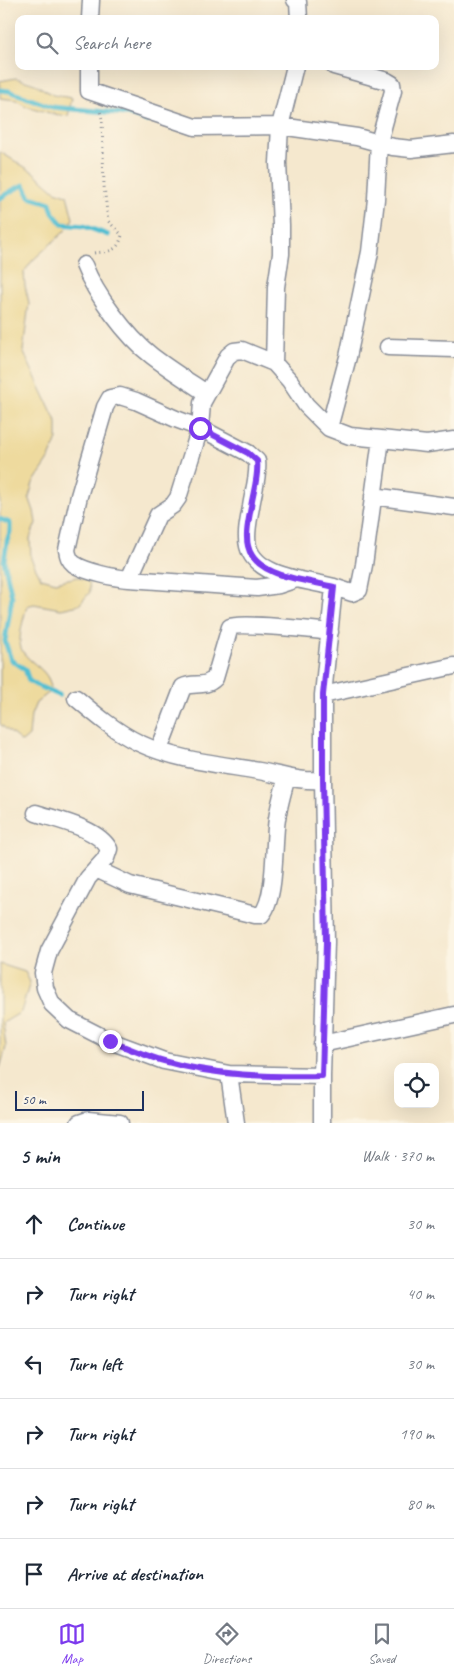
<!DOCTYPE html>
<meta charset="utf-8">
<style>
body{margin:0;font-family:Caveat,sans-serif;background:#f6f6f7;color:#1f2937}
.controls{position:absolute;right:15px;bottom:15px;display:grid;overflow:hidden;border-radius:10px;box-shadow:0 5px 20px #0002}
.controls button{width:45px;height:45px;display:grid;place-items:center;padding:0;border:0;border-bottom:1px solid #e0e1e3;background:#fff;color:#1f2937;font:25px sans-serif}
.scale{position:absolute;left:15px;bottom:12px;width:129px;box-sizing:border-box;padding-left:5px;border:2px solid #1b2f5e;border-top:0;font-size:14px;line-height:18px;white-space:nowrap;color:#1b2f5e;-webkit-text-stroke:4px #fcf5e5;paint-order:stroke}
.stop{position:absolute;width:15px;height:15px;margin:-11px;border:4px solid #7c3aed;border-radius:50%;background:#fff}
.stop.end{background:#7c3aed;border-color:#fff;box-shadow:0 1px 5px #0008}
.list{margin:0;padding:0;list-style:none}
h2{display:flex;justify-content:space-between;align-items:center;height:65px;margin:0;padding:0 20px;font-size:21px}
h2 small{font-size:16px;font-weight:400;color:#747a83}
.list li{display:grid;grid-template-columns:32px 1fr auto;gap:15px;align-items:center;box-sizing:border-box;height:70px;padding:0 20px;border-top:1px solid #e0e1e3}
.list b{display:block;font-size:19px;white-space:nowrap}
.list em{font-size:16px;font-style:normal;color:#747a83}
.icon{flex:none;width:28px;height:28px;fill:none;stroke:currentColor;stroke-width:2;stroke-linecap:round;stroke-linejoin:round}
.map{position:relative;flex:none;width:454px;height:1123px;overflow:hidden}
.search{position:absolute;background:#fff;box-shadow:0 5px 20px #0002;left:15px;right:15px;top:15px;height:55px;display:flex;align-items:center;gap:12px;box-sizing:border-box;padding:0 18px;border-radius:10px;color:#747a83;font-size:19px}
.sheet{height:485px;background:#fff}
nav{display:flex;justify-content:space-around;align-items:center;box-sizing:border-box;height:70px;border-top:1px solid #e0e1e3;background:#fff;font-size:14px;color:#747a83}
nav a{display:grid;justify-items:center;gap:2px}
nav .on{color:#7c3aed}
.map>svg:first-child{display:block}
</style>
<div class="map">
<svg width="454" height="1123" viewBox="0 0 454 1123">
<rect width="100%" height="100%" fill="#fcf5e5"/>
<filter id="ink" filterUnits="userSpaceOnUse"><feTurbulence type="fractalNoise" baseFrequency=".02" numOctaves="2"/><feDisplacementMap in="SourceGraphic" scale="10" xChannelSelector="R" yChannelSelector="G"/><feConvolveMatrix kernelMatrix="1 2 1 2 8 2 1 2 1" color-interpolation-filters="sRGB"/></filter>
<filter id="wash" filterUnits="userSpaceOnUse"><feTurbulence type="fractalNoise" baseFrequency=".0096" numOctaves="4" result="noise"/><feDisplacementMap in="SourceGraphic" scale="20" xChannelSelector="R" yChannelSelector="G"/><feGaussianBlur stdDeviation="1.12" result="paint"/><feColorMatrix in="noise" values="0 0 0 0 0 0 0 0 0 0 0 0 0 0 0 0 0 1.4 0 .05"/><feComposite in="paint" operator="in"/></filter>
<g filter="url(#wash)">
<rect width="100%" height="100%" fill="#f5e8ce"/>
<path fill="#eeda9e" stroke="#84847e" d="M16,78L35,84L53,95L72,98L68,116L53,114L26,106L16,100L0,98V81Z
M0,152L33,172L55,191L67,195L73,219L64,232L33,260L24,272L25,286L29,303L23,351L57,423V439L48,461L33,483L29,497L34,511L36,523L30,538L31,559L41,578L56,582L77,577L89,581L90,592L79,605L61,609L34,604L27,606C24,617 20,630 20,641C19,662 52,666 51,691L36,703L31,715L29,736L22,742L0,724Z
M0,964L25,972L30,982L21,1012L3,1023L6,1047L0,1068Z"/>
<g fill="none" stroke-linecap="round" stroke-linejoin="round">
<path stroke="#55bfd2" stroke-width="5" d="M0,90L9,91L52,107L127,114L147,121
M0,198L15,189L24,185L30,197L50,203L53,213L62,224L84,226L108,235
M0,519L10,523V532L7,541L4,561L12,597L5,641L11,660L25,669L29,681L36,685L59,695"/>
</g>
</g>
<g filter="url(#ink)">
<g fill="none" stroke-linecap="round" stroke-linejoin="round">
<defs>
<path id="minor" d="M295,0L298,2L299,19
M90,19L91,0
M89,66V91L195,127L280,126L357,137L393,147L411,149L454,144
M84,265C95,294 127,337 152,356C169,369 188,381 206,393
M388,347L454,349
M274,363L276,287L281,254V225L278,163L280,126L295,66
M329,428L348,357L370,252L376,199L379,142L393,91L392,84L387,81L334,66
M373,496L454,507
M129,579L158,515L173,505L178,498L200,428L176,419L136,401L120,396L110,398L105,407L79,496L67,550C68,556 69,560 74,564C86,572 115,578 129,579L257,588L279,585L297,579
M334,587L352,593L359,590L364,565L381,439
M323,695L454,666
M76,698C96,715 116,732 139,743C175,760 219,764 259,771C280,775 301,782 323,780
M159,750L183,687C194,681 204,689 215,678L230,627C239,622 315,630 330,632
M36,813C57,820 98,828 109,849L106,858L88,878L49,951L43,973L45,988L52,1004L69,1020L110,1041L164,1061L229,1074
M96,869L130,885L255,915H261C277,899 273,842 277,819C279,805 283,791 287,777
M322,1044L454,1015
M79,1123L88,1120L120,1123
M236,1123L229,1074L322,1076
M322,1123V1076L326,942L323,780V695L334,587C309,580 256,578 248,546C245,534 249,519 251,507C253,492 259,476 257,461L248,453L200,428L202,403L228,356L234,351L242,350L274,363L290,381L306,405L329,428L350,436L381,439L427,444L454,440"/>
</defs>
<use href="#minor" stroke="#888c96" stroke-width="19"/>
<path stroke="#888c96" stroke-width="3" stroke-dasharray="1 4" stroke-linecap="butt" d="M94,253C110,251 118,252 122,235L108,221L104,186L102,119L100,111"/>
<use href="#minor" stroke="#fff" stroke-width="16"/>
</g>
</g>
<g fill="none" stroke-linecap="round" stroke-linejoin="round" filter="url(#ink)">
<path stroke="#7c3aed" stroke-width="6" d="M110,1041C128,1048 146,1056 164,1061C215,1076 269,1077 322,1076L326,942L323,780V695L334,587C309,580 255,578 248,546C245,534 249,519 251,507C253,492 259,476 257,461L248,453L200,428"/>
</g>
</svg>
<div class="controls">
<button><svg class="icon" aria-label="locate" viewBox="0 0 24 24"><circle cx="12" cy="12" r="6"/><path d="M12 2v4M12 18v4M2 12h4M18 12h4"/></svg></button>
</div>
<div class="scale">50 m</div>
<div class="stop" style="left:200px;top:428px"></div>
<div class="stop end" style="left:110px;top:1041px"></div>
<div class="search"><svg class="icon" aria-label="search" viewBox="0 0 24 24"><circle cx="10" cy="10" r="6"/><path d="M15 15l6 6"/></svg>Search here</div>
</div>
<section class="sheet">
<h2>5 min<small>Walk · 370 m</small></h2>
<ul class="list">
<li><svg class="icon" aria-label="ahead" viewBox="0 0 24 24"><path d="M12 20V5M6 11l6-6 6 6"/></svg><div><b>Continue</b></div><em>30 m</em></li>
<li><svg class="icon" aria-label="right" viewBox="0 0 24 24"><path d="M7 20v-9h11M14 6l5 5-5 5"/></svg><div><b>Turn right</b></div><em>40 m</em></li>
<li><svg class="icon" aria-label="left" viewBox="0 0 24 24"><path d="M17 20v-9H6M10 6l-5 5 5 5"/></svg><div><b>Turn left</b></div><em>30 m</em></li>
<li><svg class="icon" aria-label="right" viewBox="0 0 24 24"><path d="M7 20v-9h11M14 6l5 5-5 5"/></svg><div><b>Turn right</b></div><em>190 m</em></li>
<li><svg class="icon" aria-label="right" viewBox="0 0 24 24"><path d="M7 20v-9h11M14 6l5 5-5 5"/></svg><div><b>Turn right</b></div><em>80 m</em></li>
<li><svg class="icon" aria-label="arrive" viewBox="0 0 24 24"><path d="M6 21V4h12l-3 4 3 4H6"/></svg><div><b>Arrive at destination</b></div></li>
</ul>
</section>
<nav>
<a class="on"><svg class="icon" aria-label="map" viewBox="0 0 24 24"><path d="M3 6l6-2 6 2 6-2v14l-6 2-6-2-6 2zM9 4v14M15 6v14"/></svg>Map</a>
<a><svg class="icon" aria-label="directions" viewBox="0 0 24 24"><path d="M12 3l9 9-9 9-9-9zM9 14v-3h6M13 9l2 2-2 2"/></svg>Directions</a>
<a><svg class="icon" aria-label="saved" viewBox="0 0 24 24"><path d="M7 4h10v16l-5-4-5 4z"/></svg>Saved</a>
</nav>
